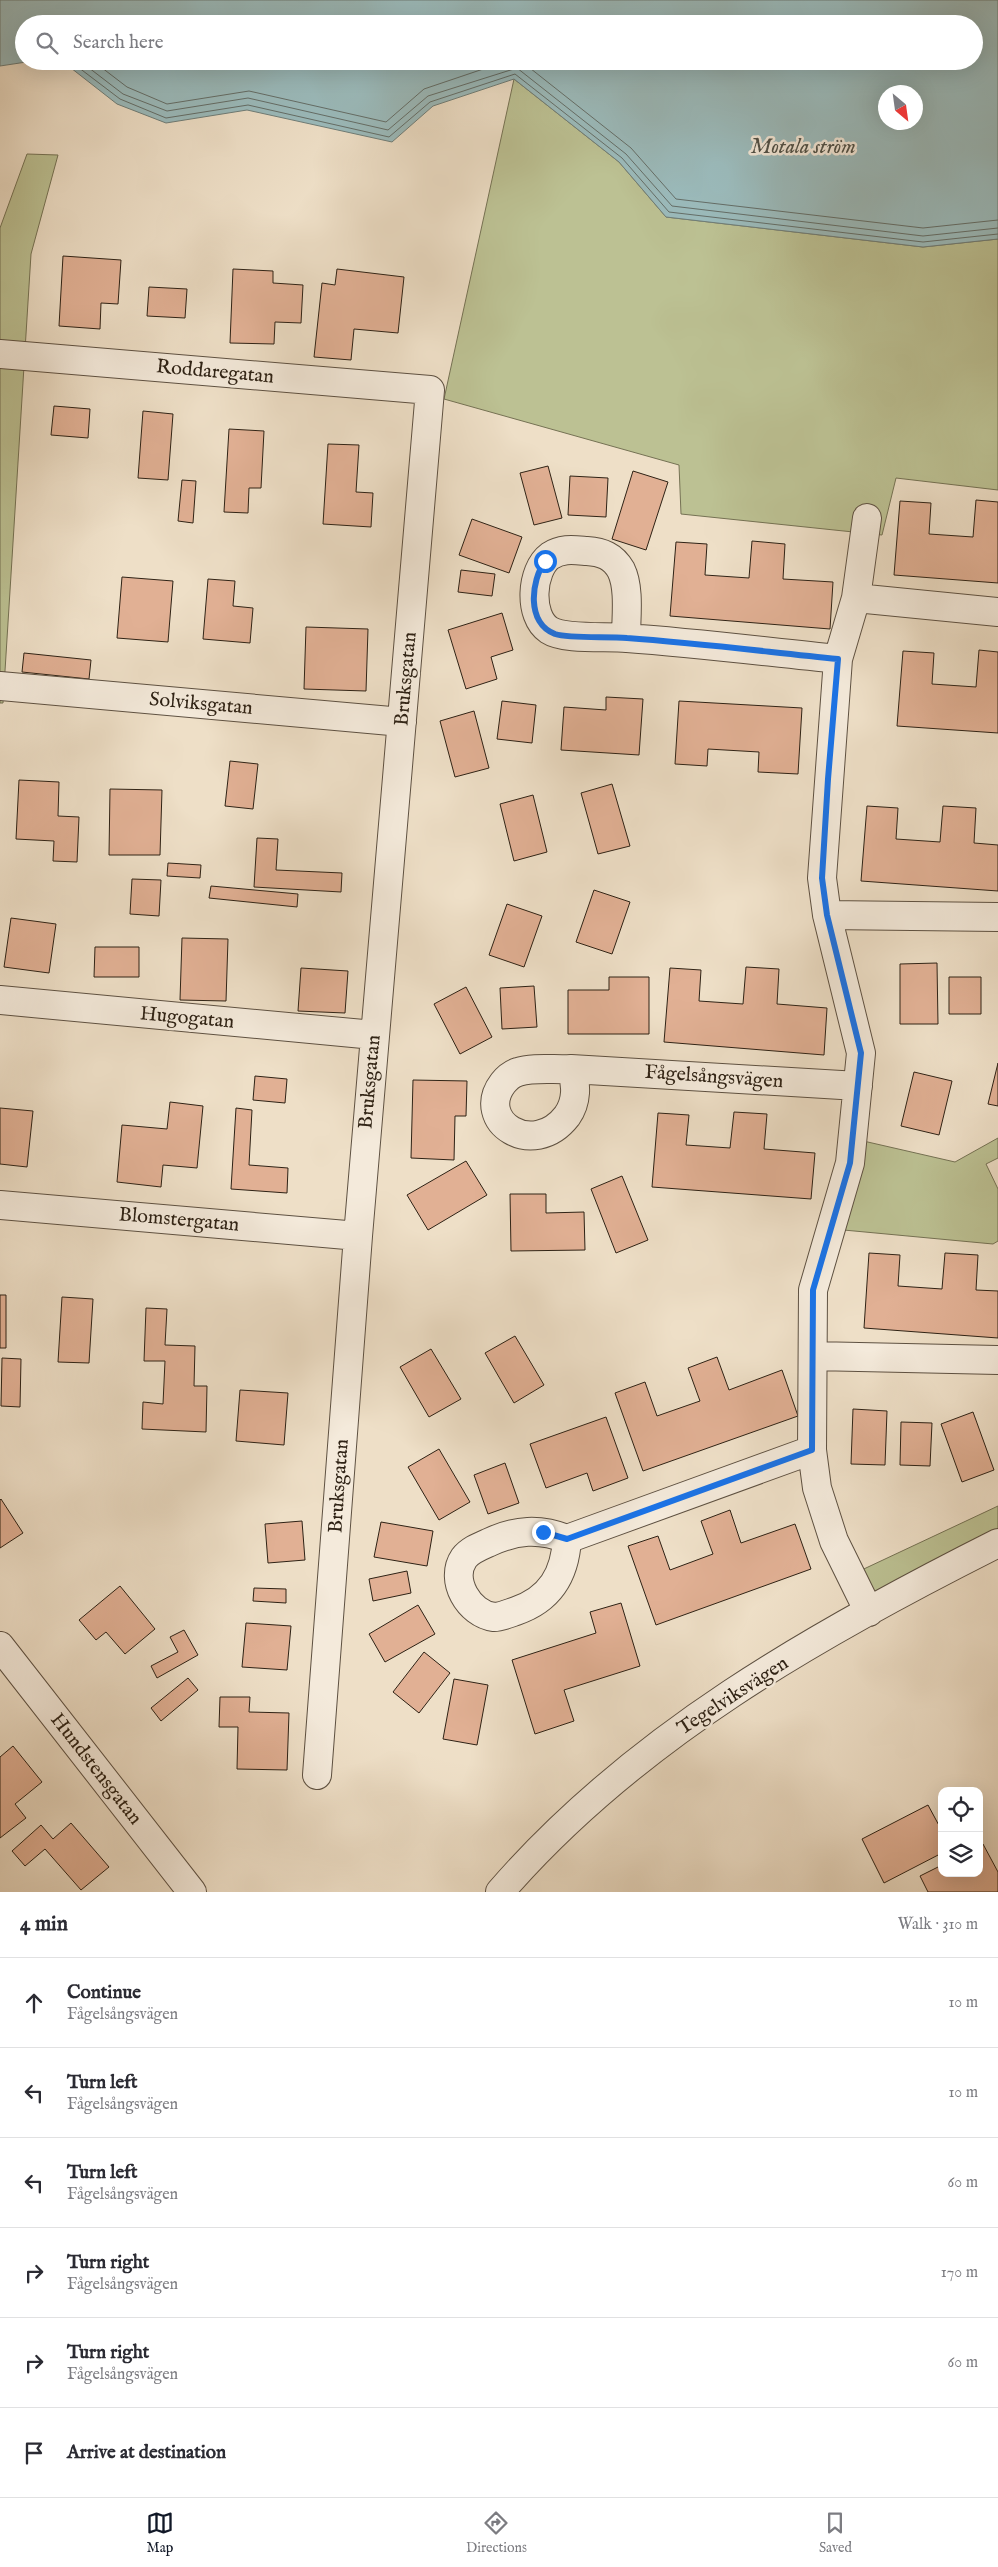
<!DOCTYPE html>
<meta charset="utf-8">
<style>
body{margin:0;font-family:"IM FELL English",serif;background:#f2f2f3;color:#2b2b33}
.controls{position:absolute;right:15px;bottom:15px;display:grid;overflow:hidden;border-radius:10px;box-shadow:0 5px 20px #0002}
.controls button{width:45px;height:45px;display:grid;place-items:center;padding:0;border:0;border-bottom:1px solid #e1e1e2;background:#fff;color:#2b2b33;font:25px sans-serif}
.compass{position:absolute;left:878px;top:85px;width:45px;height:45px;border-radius:50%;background:#fff;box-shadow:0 5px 20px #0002;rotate:151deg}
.stop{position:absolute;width:15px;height:15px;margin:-11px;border:4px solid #1a73e8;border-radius:50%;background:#fff}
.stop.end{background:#1a73e8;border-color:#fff;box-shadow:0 1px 5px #0008}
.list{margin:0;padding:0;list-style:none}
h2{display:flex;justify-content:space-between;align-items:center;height:65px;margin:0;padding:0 20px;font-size:21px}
h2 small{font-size:16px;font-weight:400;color:#7c7c81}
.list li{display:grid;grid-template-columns:32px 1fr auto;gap:15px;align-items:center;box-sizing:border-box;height:90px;padding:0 20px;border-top:1px solid #e1e1e2}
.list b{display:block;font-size:19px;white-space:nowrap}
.list p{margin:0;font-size:16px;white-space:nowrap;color:#7c7c81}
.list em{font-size:16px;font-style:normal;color:#7c7c81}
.icon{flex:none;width:28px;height:28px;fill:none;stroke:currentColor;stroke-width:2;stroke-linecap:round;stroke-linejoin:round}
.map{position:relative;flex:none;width:998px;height:1892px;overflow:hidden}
.search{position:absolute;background:#fff;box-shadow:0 5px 20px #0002;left:15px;right:15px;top:15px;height:55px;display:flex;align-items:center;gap:12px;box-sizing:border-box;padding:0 18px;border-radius:28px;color:#7c7c81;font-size:19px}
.sheet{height:605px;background:#fff}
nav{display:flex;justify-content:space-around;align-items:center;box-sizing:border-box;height:70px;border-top:1px solid #e1e1e2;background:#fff;font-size:14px;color:#7c7c81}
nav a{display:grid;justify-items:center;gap:2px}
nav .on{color:#111827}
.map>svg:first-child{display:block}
</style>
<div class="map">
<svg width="998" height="1892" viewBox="0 0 998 1892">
<rect width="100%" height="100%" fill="#eedfc7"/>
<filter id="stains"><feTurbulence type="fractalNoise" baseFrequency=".004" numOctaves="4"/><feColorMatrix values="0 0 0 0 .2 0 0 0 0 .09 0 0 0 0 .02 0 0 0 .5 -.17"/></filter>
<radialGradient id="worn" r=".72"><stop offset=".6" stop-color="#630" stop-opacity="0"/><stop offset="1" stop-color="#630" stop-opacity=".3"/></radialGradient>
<path fill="#bcc193" stroke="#757254" d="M514,79L619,162L666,217L923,247L998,239V490L896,478L882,535L681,514L679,465L444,399Z
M27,154L58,155L31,254L3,703H0V228Z
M998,1138V1158L986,1164L998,1189V1241L993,1244L833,1229L859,1140L955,1162Z
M998,1506V1554L866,1617L851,1575Z"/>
<path fill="#9bbbbc" stroke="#6f7e79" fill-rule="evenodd" d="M0,0H998V239L923,247L666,217L619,162L514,79L433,106L392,142L247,110L166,123L117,104L62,61H974V24H24V61H33L0,66ZM886,92H916V122H886Z"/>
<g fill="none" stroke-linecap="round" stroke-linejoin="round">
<path stroke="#646e68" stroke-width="1" d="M70,61L120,99L166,118L248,105L389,137L430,102L515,74L622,158L669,212L923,242L998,234
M80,61L123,94L167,111L248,98L388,130L428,96L517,68L626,154L672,206L923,236L998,228
M93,61L127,87L167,104L249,91L386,122L424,89L507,61
M521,61L631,148L676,199L923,228L998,220"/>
</g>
<path fill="#e1b094" stroke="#2e2215" d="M63,256L121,260L118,304L101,303L100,329L59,326Z
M233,269L273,271V283L303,285L301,323L275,322L274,344L230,343Z
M337,269L404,277L398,333L354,329L351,360L314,357L322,283L335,285Z
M149,287L187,289L185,318L147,316Z
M54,406L90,409L88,438L51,435Z
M143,411L173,414L168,480L138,478Z
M229,429L264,431L261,488H249L248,513L224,512Z
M328,444L359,445L356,492L373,493L371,527L323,524Z
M548,466L562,518L534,525L520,473Z
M633,471L668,482L646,550L612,539Z
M570,476L608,478L606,517L568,515Z
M182,480L196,481L193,523L178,521Z
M976,500L998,502V583L894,575L900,501L931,503L929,534L973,537Z
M472,519L522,537L509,573L459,555Z
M752,541L785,544L783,579L833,582L830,629L670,616L676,542L707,544L705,575L749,578Z
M461,570L495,574L492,596L458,592Z
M122,577L173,581L168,642L117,638Z
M208,579L235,581L233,606L253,608L250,643L203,639Z
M502,613L513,650L491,657L497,679L466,689L448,630Z
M306,627L368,629L366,691L304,689Z
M979,650L998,652V733L897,726L903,651L934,653L932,684L976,687Z
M24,653L91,660L89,679L22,672Z
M606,697L643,699L639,755L561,750L564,707L606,710Z
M502,701L536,705L532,743L497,739Z
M679,701L802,708L798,774L758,772L759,752L708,749L707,766L675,764Z
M474,711L489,768L455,777L440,721Z
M230,761L258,764L253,809L225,806Z
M19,780L59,782L58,816L79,817L77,862L53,861L54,841L16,839Z
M612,784L630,846L598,854L581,793Z
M110,789L162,790L160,855H109Z
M533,795L547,852L514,861L500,804Z
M867,806L898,808L896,839L940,842L943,806L976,808L974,843L998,845V891L861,881Z
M257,838L278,839L276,870L342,873L341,892L254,887Z
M168,863L201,865L200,878L167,876Z
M132,879L161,880L159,916L130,914Z
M211,886L298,894L297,907L209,898Z
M594,890L630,902L612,954L576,942Z
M507,904L542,916L524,967L489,955Z
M11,918L56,924L49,973L4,967Z
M182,938L228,939L226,1001L180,1000Z
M95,947H139V977H94Z
M937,963L938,1024H900V964Z
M746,967L779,969L777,1004L827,1008L824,1055L664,1042L670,968L701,970L699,1001L743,1004Z
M301,968L348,971L345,1013L298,1011Z
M609,977H649V1034H568V990H609Z
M949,977H981V1014H949Z
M534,986L537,1027L502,1029L500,988Z
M466,987L492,1037L460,1054L434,1004Z
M998,1063V1106L988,1104Z
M914,1072L952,1081L939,1135L901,1126Z
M255,1076L287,1079L285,1103L253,1100Z
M413,1080L467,1081L466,1116H455L454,1160L411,1158Z
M170,1102L203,1106L197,1168L163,1165L161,1187L117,1182L122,1125L167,1129Z
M0,1108L33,1111L27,1167L0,1164Z
M236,1108L252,1110L249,1165L288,1168L287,1193L231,1189Z
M734,1112L767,1114L764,1149L815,1153L811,1199L652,1187L658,1113L689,1115L686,1145L730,1148Z
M466,1161L487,1195L428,1230L407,1195Z
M622,1176L648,1240L616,1253L591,1189Z
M510,1194H546V1213L584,1212L585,1250L511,1251Z
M869,1253L900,1255L898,1286L942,1289L945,1253L978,1255L976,1290L998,1291V1338L864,1328Z
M0,1295H6V1348H0Z
M62,1297L93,1299L89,1363L58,1362Z
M146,1308L167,1309L165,1345L195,1346L194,1386H207L206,1432L142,1429L143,1402L163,1404L165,1361H144Z
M515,1336L544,1385L514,1403L485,1353Z
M431,1349L461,1399L429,1417L400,1367Z
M717,1357L729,1390L782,1370L798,1416L643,1471L615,1393L645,1382L657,1416L700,1401L688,1368Z
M2,1358L21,1359L20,1407L1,1406Z
M240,1390L288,1393L284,1445L236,1441Z
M853,1409L887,1411L885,1465L851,1464Z
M973,1412L994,1470L962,1482L941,1424Z
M606,1417L628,1478L593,1491L587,1473L546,1488L530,1444Z
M901,1422L932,1423L930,1466L900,1465Z
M439,1449L470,1502L439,1520L408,1467Z
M505,1463L519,1503L488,1514L474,1475Z
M1,1499L23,1533L0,1548V1500Z
M730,1510L741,1543L795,1524L811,1569L656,1625L628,1546L658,1536L670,1570L713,1554L701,1521Z
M302,1521L305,1560L268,1563L265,1524Z
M381,1522L433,1531L427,1566L374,1557Z
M407,1571L411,1593L373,1601L369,1579Z
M120,1586L155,1629L125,1654L106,1632L96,1640L79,1620Z
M254,1588L286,1589V1603L253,1601Z
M621,1603L640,1666L564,1690L574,1721L535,1734L512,1660L596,1633L590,1612Z
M418,1605L435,1634L385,1662L369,1634Z
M246,1623L291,1626L287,1670L242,1667Z
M184,1630L198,1655L157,1678L151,1666L178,1652L170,1637Z
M424,1652L450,1673L419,1713L393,1692Z
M188,1678L198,1690L161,1721L151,1708Z
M454,1679L488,1685L477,1745L443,1739Z
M220,1697H250L249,1712L289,1713L287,1770L237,1769L238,1727H219Z
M13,1746L42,1782L15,1804L26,1818L0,1838V1757Z
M928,1805L942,1831V1853L884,1883L862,1839Z
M71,1823L109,1867L81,1890L45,1849L25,1866L12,1851L41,1825L53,1839Z
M983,1844L998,1872V1892H928L920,1876L942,1865V1873H979V1846Z"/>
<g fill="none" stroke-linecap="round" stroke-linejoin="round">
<defs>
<path id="street" d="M0,354L430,390L358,1236L317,1775
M867,518L856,598L838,659L822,878L827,915L861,1053L850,1163L813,1290L812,1450L817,1488L834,1541L869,1612
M856,598L998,612
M626,638C626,618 630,588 621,570C613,556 602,552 587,551C574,550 562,548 550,556C531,570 528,616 549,630C564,640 607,636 627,638C698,643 768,652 838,659
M0,686L402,722
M827,915L998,917
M0,1000L374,1035
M571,1069L858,1086
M571,1069C577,1084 577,1102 567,1116C533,1160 474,1121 503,1083C507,1078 511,1074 518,1072C533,1067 555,1070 571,1069Z
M0,1205L358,1236
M813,1356L998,1360
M567,1539C539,1528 516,1530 490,1542C481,1546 470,1550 464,1558C449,1580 469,1614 494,1617C501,1617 510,1613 516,1611C551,1599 565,1574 567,1539L812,1450
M0,1646L192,1892
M500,1892C634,1737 817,1634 998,1543"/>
</defs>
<use href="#street" stroke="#5e5142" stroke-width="30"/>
<use href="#street" stroke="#f4eadb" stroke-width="28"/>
</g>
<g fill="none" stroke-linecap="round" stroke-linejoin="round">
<path stroke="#1a73e8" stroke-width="6" d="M543,1532L567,1539L812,1450L813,1290L850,1163L861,1053L827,915L822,878L828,779L838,659C768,652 698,643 627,638C608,636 571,639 555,634C526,623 531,581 545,561"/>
</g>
<g text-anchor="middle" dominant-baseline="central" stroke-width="5" stroke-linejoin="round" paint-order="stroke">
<g font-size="20" fill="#2e2215" stroke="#f4eadb">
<text transform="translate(215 372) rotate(5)">Roddaregatan</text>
<text transform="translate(406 679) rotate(-85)">Bruksgatan</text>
<text transform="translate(201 704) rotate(5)">Solviksgatan</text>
<text transform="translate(187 1018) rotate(5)">Hugogatan</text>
<text transform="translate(714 1077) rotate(4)">Fågelsångsvägen</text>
<text transform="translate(370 1082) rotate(-85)">Bruksgatan</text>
<text transform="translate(179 1220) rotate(5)">Blomstergatan</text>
<text transform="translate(339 1486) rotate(-86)">Bruksgatan</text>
<text transform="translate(733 1696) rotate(-33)">Tegelviksvägen</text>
<text transform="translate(96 1769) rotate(52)">Hundstensgatan</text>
</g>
<g font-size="21" font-style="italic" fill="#4f5047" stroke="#f4eadb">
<text x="803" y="147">Motala ström</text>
</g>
</g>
<rect width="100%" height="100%" filter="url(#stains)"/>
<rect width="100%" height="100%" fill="url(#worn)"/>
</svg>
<div class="controls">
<button><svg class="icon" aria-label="locate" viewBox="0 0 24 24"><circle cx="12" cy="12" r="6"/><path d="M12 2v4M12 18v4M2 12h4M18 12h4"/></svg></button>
<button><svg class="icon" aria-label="layers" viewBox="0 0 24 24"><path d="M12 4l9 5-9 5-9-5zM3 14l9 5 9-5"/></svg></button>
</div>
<svg class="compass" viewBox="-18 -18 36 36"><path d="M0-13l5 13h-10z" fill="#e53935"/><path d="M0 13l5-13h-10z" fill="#7c7c81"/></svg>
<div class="stop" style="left:545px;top:561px"></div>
<div class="stop end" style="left:543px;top:1532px"></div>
<div class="search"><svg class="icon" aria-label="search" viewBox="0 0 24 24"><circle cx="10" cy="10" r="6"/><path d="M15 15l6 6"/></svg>Search here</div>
</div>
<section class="sheet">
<h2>4 min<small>Walk · 310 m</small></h2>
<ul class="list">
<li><svg class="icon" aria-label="ahead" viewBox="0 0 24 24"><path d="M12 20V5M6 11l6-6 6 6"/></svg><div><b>Continue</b><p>Fågelsångsvägen</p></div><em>10 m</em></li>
<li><svg class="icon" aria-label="left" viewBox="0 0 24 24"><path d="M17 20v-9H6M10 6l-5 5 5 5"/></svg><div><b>Turn left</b><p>Fågelsångsvägen</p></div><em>10 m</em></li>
<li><svg class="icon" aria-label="left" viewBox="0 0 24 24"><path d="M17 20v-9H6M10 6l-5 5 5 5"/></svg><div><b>Turn left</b><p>Fågelsångsvägen</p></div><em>60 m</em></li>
<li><svg class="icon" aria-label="right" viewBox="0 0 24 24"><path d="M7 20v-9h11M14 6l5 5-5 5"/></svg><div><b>Turn right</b><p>Fågelsångsvägen</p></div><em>170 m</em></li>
<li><svg class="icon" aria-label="right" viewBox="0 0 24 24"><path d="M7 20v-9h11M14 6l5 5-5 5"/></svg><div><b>Turn right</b><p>Fågelsångsvägen</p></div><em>60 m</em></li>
<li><svg class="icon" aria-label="arrive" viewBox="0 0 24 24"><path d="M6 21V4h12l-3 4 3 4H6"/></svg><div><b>Arrive at destination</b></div></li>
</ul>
</section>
<nav>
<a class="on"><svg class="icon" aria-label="map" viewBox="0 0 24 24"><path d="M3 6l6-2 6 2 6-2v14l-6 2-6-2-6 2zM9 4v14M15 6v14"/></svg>Map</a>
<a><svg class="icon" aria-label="directions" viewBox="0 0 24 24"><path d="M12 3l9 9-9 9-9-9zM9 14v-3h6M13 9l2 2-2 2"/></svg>Directions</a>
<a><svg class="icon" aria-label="saved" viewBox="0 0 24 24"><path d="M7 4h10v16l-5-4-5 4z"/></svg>Saved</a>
</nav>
